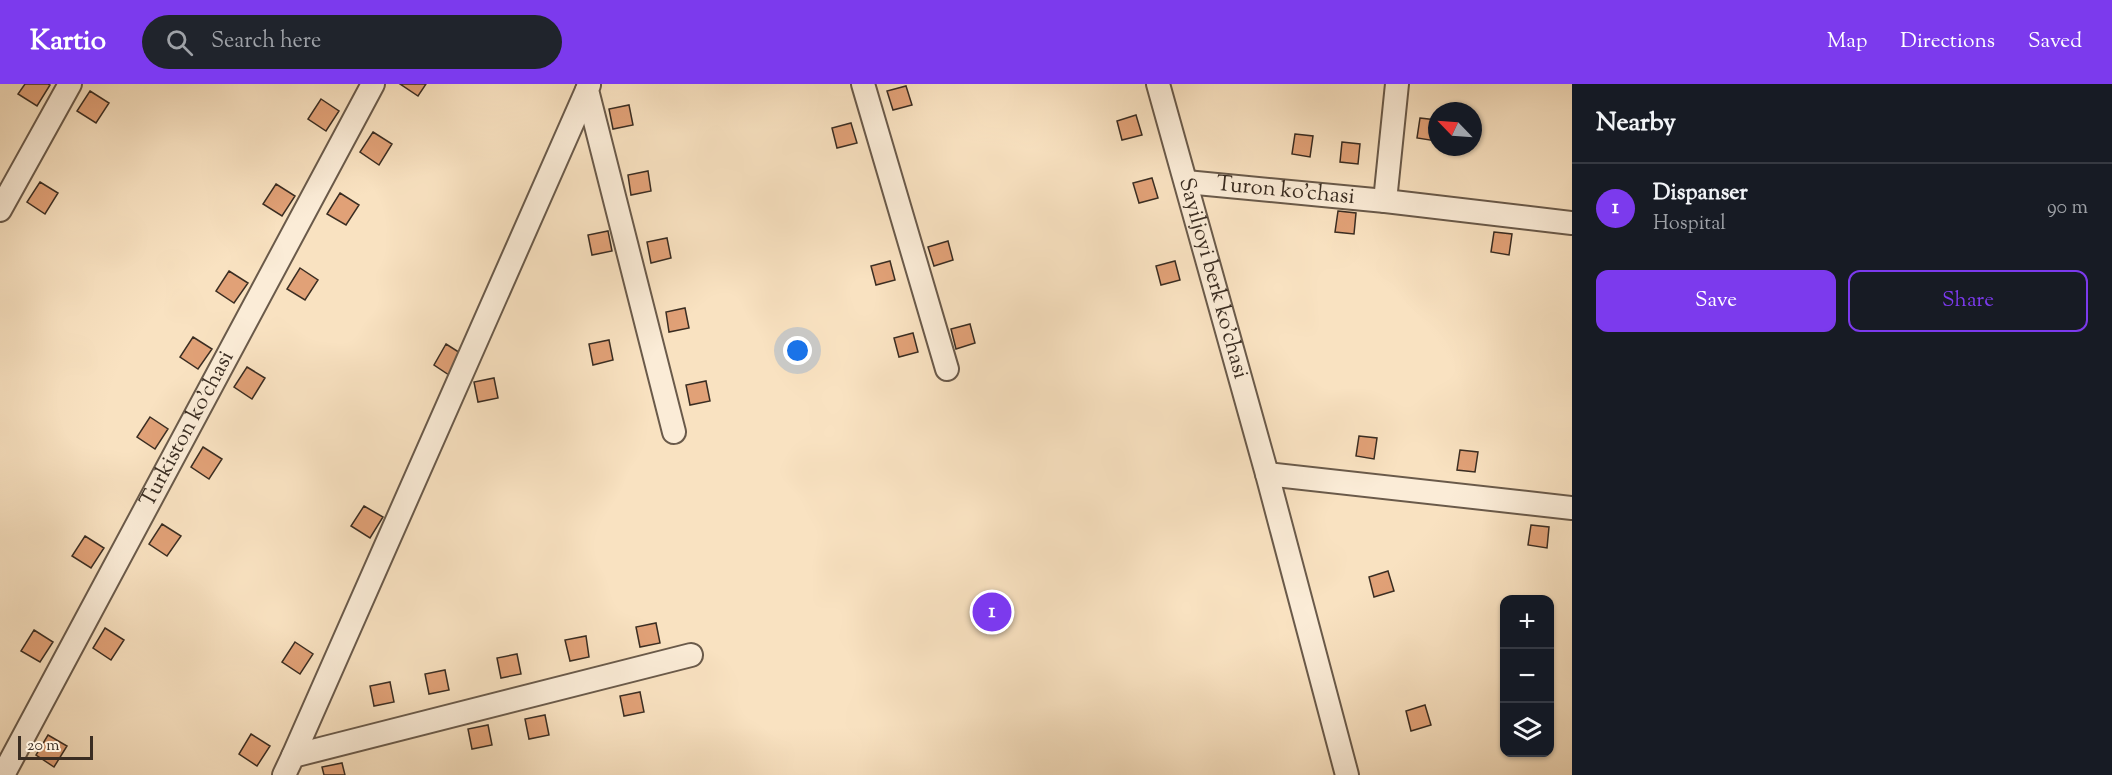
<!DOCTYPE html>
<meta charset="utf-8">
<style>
body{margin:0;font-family:"Sorts Mill Goudy",serif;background:#20242c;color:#f1f3f6}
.controls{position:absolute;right:18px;bottom:18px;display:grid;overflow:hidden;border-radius:12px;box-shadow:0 2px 4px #0004}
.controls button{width:54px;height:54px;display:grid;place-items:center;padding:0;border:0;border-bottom:2px solid #363941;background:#171b24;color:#f1f3f6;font:30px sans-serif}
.compass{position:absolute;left:1428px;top:18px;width:54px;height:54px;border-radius:50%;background:#171b24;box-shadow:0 2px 4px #0004;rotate:295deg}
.scale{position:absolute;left:18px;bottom:15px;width:75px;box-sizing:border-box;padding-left:6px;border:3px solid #3a2d22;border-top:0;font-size:16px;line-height:21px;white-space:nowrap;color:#3a2d22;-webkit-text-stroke:4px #fbecd7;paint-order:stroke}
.you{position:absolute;left:798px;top:267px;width:21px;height:21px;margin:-15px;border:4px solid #fff;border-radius:50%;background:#1a73e8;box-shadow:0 0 0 9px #1a73e833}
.badge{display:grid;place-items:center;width:39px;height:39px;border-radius:50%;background:#7c3aed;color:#fff;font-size:20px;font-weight:700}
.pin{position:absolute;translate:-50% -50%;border:3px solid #fff;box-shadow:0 2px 6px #0006}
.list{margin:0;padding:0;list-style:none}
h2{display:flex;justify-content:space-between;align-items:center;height:78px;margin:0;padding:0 24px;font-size:26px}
h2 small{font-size:20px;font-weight:400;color:#9ea1a6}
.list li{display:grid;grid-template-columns:39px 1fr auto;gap:18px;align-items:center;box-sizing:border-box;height:90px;padding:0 24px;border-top:2px solid #363941}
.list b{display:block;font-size:22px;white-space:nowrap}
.list p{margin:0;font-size:20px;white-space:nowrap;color:#9ea1a6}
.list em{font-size:20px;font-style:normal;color:#9ea1a6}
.actions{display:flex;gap:12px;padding:18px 24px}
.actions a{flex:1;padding:14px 0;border:2px solid #7c3aed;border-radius:12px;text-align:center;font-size:21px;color:#7c3aed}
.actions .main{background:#7c3aed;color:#fff}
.icon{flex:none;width:33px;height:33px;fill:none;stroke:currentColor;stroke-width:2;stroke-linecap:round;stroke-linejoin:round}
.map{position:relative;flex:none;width:1572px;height:691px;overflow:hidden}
header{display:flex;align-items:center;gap:36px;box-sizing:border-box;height:84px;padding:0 30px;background:#7c3aed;color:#fff}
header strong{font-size:28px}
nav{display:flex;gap:33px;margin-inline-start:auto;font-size:21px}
.search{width:420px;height:54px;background:#20242c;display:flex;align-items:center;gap:15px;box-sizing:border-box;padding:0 21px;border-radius:33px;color:#9ea1a6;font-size:22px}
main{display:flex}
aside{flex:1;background:#171b24}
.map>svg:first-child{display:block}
</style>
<header>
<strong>Kartio</strong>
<div class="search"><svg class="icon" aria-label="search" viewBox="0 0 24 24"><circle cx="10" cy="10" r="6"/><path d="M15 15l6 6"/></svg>Search here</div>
<nav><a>Map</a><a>Directions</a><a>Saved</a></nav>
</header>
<main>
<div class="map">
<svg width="1572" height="691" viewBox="0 0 1572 691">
<rect width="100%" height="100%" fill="#f9e2c1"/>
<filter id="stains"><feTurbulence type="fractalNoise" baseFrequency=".00333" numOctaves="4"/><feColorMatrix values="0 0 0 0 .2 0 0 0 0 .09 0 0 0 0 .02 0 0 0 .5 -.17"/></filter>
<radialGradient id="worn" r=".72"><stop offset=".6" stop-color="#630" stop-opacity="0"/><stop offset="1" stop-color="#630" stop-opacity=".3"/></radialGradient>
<path fill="#e1a177" stroke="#3a2d22" stroke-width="1.5" d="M25,0H48L50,1L37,22L18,10Z
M400,0H426L418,12Z
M906,2L912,21L893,26L887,7Z
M90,7L109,19L96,39L77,27Z
M321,15L339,27L326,47L308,35Z
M629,21L633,41L613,45L609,25Z
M1136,31L1142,51L1122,56L1117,37Z
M1420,34L1437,36L1436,57L1417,54Z
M851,39L857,59L837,64L832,44Z
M373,48L392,60L379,81L360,68Z
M1295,50L1313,52L1310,73L1292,70Z
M1342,58L1360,60L1358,80L1340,78Z
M648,87L651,107L631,111L628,91Z
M1152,94L1158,114L1139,119L1133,99Z
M40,98L58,109L45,130L27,118Z
M276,100L295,112L282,132L263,120Z
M340,109L359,121L346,141L327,130Z
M1338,127L1356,129L1354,150L1335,148Z
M608,147L612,167L592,171L588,151Z
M1494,148L1512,150L1509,171L1491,168Z
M667,154L671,174L651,179L647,158Z
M948,157L953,176L934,182L928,163Z
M890,177L895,196L876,201L871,182Z
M1175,177L1180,196L1161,201L1156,182Z
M300,184L318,196L305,216L287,205Z
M229,187L248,199L234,219L216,207Z
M685,224L689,244L669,248L666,228Z
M970,240L975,259L956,265L951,245Z
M913,249L918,268L899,273L894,254Z
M193,253L212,265L198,285L180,273Z
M609,256L613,276L593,281L589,260Z
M446,260L465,272L452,293L434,281Z
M247,283L265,294L252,315L234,303Z
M494,294L498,314L478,318L474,298Z
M706,297L710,317L690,321L686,301Z
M150,333L168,345L155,365L137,353Z
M1359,352L1377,354L1374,375L1356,372Z
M203,363L222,375L209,395L191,383Z
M1460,366L1478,368L1475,388L1457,386Z
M364,422L383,433L370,454L351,442Z
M162,440L181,452L167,472L149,460Z
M1531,441L1549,443L1547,464L1528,461Z
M85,452L104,464L91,484L72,472Z
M1388,487L1394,507L1374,513L1369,493Z
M656,539L660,559L640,563L636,543Z
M105,544L124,556L111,576L93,564Z
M34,546L53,558L40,578L21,567Z
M586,552L589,573L570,577L565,556Z
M295,558L313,570L300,590L282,578Z
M517,570L521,590L501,594L497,574Z
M445,586L449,606L429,610L425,590Z
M390,598L394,618L374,622L370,602Z
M640,608L644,628L624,632L620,612Z
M1425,621L1431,641L1411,647L1406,627Z
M545,631L549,651L529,655L525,635Z
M488,641L492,661L472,665L468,645Z
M251,650L270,662L257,682L239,670Z
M48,651L67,662L54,683L36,671Z
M342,679L345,691H324L322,683Z"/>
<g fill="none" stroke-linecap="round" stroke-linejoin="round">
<defs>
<g id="street">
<path d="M863,0L947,285"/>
<path id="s1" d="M1158,0L1267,390L1347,691"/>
<path d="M589,1L587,6L674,348"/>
<path id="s2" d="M1186,98L1385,117L1572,139"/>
<path d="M1385,117L1397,0"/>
<path d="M0,126L70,0"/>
<path d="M1267,390L1572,424"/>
<path d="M293,672L587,6"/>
<path id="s3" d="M3,691L373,0"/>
<path d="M284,691L293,672L691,571"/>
</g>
</defs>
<use href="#street" stroke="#6a5a4a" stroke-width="26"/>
<use href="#street" stroke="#fbecd7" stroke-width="22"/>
</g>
<g text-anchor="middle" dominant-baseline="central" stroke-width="5" stroke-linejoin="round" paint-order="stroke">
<g font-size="22" fill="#3a2d22" stroke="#fbecd7">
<text stroke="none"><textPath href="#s2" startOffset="100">Turon ko'chasi</textPath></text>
<text stroke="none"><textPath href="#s1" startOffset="202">Sayiljoyi berk ko'chasi</textPath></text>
<text stroke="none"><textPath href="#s3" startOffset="392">Turkiston ko'chasi</textPath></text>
</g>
</g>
<rect width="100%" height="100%" filter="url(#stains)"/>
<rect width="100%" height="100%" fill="url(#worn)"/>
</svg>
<div class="controls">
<button>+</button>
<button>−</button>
<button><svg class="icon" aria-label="layers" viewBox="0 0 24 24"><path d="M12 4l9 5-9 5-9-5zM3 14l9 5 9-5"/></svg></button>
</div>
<svg class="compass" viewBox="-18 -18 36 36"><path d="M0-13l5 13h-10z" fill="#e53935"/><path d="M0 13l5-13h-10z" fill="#9ea1a6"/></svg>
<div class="scale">20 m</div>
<div class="you"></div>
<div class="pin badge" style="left:992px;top:528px">1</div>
</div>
<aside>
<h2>Nearby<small></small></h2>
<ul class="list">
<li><span class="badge">1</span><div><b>Dispanser</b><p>Hospital</p></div><em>90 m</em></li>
</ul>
<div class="actions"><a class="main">Save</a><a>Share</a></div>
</aside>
</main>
